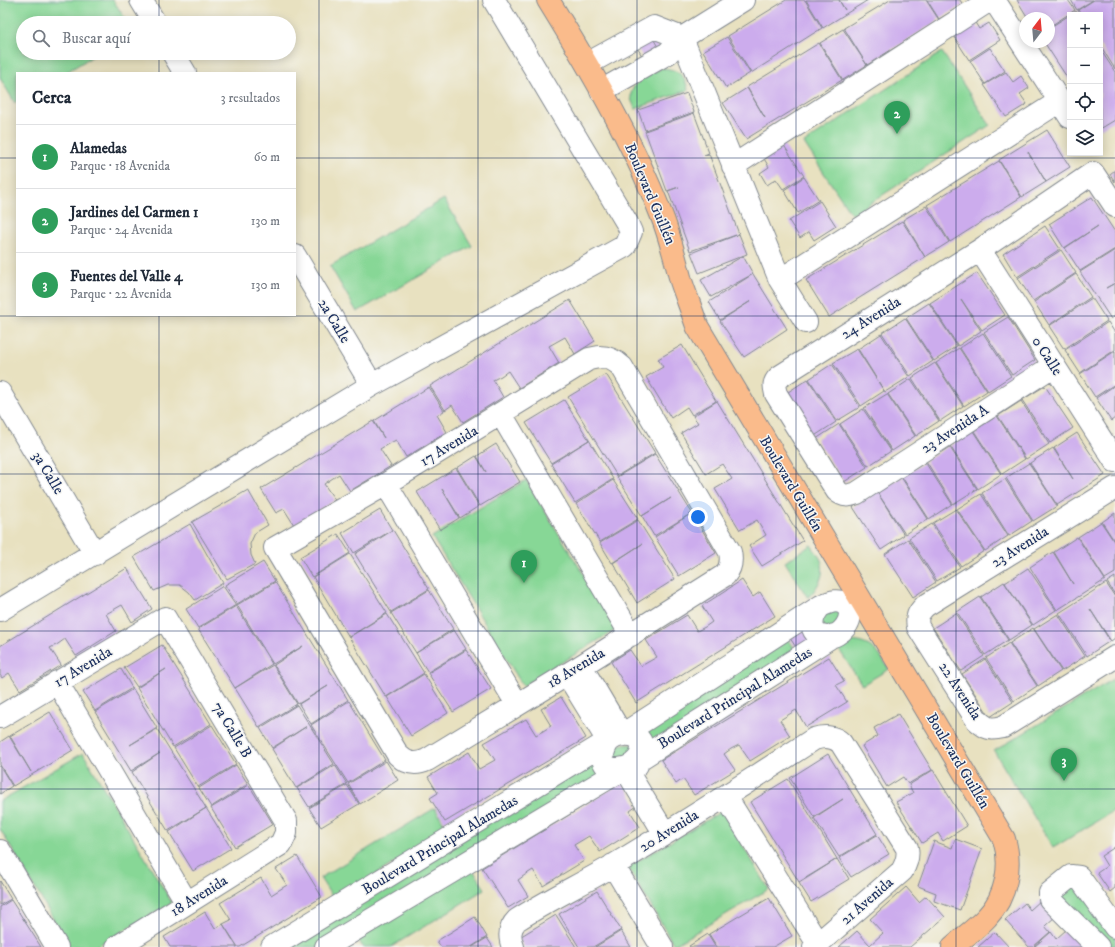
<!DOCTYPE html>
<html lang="es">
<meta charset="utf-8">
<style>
body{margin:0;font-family:"IM FELL DW Pica",serif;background:#f2f2f3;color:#1f2937}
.controls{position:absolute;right:12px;top:12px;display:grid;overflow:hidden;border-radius:0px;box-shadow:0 2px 10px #0003}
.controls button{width:36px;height:36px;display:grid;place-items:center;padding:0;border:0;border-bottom:1px solid #e0e1e3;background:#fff;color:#1f2937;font:20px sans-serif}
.compass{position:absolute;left:1019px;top:12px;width:36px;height:36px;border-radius:50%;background:#fff;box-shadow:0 2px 10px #0003;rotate:16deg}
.you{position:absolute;left:698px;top:517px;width:14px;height:14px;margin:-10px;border:3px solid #fff;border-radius:50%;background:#1a73e8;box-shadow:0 0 0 6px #1a73e833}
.badge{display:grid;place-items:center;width:26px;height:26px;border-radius:50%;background:#0f766e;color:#fff;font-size:13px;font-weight:700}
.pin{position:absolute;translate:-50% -33px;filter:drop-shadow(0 1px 2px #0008)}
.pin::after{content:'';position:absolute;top:21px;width:14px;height:12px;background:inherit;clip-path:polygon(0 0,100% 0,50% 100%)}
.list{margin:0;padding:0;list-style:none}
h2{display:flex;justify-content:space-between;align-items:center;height:52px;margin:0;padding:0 16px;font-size:17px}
h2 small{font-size:13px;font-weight:400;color:#747a83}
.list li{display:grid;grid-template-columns:26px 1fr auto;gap:12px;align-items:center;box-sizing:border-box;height:64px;padding:0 16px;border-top:1px solid #e0e1e3}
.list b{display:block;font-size:15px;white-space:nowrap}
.list p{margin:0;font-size:13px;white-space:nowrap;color:#747a83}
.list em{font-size:13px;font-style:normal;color:#747a83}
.icon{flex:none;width:22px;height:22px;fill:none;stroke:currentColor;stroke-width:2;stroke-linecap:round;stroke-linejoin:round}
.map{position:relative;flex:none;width:1115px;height:947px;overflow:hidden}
.search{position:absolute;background:#fff;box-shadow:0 2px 10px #0003;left:16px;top:16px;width:280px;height:44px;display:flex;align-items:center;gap:10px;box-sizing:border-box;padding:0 14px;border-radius:22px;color:#747a83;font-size:15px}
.panel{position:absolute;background:#fff;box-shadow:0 2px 10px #0003;left:16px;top:72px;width:280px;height:244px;border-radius:0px}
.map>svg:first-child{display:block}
</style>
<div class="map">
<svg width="1115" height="947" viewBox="0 0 1115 947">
<rect width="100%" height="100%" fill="#f6f6f2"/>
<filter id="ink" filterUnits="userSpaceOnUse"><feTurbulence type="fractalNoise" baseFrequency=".025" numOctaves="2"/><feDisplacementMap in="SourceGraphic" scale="8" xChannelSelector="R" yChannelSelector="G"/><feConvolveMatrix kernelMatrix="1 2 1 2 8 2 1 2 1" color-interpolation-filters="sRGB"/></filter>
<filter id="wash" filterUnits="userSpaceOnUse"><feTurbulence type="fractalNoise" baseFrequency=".012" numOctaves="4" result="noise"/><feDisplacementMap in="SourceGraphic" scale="16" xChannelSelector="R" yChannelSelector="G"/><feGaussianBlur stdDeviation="0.9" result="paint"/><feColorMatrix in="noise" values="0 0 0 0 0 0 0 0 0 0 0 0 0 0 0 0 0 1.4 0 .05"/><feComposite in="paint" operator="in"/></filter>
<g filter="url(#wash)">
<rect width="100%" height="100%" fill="#e8e1c0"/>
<path fill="#87d796" stroke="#51837a" d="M0,0H113L128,23H23V53H98L65,73H17V101L15,103L0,78Z
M942,52L990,125L852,215L804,143Z
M662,68C678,69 685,75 688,90L635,109C634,105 631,101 631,97C630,81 651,74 662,68Z
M444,199L472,246L357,312L330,266Z
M526,480L617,629L523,686L432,537Z
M811,545C815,551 821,557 822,564C825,577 816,589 808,598L785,562Z
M844,608L832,632L816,620L817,616Z
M786,635L797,653L653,746L642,728Z
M852,641C872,643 879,653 889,669L862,685L838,648Z
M1115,678V810L1053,848L994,751Z
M612,744L638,745L617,766L608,749Z
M83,753L172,903L95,947H70L0,829V801Z
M593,757L604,775L320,947H277Z
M435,808L448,830L334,900L320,878Z
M722,811L769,889L674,945L628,867Z
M471,867L485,889L391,947H363L357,938Z
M1084,883L1115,927V947H1102L1050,893Z"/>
<g id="blocks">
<path fill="#ccaced" d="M786,0H805L822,28L751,73L728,36Z
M806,0H839L845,10L839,0H868L823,28Z
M890,0H926L939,20L867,65L844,28Z
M927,0H960L963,5L939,19Z
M1017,0H1068L1075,10L1049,27V18H1028Z
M1071,0H1093L1077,10Z
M1094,0H1115V69L1100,45V15H1081L1078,10Z
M1076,11L1078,15H1070V82L1044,42H1049V28Z
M974,21L979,29L989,23L1000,40L969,60L953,35Z
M843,29L867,65L843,80L820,43Z
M651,35L661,52L645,61L635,44Z
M727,37L750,73L726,88L703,51Z
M819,43L842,80L746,139L723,103L747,88L765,118L747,87Z
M990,48L1005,71L985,84L970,61Z
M1100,49L1115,72V120L1100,129Z
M1006,72L1013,82L1021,76L1029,88L1020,94L1027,104L1006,117L984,85Z
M687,93L694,112L645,130L638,110Z
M694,113L709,153L704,155L709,154L739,234L690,251L668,191L679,187L667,191L645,131Z
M1047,130L1070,167L1046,182L1028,152L1046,182L1022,197L999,160Z
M783,144L804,176L783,189L776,179L767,185L760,173L769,167L763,157Z
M999,161L1021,197L950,242L927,205Z
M1115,170V182L1110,174Z
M804,177L819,200L798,213L784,190Z
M1092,197L1115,232V249L1080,271L1065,248L1098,226L1064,248L1049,224Z
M820,201L836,226L814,240L809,232L800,238L789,221Z
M926,206L949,242L925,257L903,220Z
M902,221L925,257L829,317L806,280Z
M1045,226L1060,249L1017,277L1003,254Z
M739,234L747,254L699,273L691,253Z
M1061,250L1076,273L1033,301L1018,278Z
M1115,250V283L1106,288L1115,283V316L1111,319L1080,272Z
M743,256L753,274L711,297L701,280Z
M977,273L1005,315L982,330L961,299L981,331L958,346L930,303Z
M753,274L787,329L744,357L720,321L751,301L720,320L709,302Z
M1076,274L1091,297L1049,325L1034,302Z
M1092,298L1107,321L1064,349L1049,326Z
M570,300L595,341L575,354L565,337L549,346L559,363L519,388L508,371L501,376L493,380L503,397L463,422L452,405L445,410L430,386Z
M929,303L957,346L934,361L906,318Z
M1008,317L1035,360L1012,375L984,332Z
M905,318L933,361L910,376L882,333Z
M1108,322L1115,333V350L1080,373L1065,350Z
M983,333L1011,376L988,391L960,348Z
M881,334L909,377L885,392L858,349Z
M682,345L716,401L692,415L687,407L671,418L646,377L663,367L658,359Z
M959,348L987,391L964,406L936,363Z
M857,349L884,391L861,406L833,363Z
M1115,351V384L1095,397L1080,374Z
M935,363L963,406L940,421L912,378Z
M832,364L860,407L837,421L809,379Z
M606,374L655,453L617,476L568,397Z
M808,379L836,422L813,437L785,394Z
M911,379L939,421L916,436L888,394Z
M1115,385V418L1111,421L1096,398Z
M1045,386L1073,428L1050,443L1022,400Z
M429,387L444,411L437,415L447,432L406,457L396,440L388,444L380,449L391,466L350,491L339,474L324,484L335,500L294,525L284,509L276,513L261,489L373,421L384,438L374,421Z
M887,394L915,436L892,451L864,408Z
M564,400L589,440L551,463L526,423Z
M717,401L803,541L762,566L749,546L766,535L762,528L757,520L740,530L715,489L732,479L722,464L706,474L681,433L698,423L693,416Z
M1021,401L1049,444L1026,459L998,416Z
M863,409L891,451L868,466L840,424Z
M997,416L1025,459L1002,474L974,431Z
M839,424L867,467L844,482L816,439Z
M973,431L1001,474L978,489L950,446Z
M1077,433L1105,475L1057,505L1030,463L1053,448L1073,479L1054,448Z
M589,440L613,479L575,503L551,464Z
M496,444L520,482L480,506L457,468L476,456L486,472L477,456Z
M949,446L977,489L953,504L926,461Z
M655,454L692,513L654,536L642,516L671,498L642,516L617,477Z
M925,462L952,504L929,519L902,477Z
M1029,463L1057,506L1033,521L1006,478Z
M456,468L479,506L460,518L442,489L459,518L440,530L417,492Z
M901,477L928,519L905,534L877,492Z
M1005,479L1032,521L1009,536L982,493Z
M613,480L638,519L600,542L576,504Z
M248,490L268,525L255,533L250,544L251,555L255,564L227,579L192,522Z
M877,492L904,535L881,550L853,507Z
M981,494L1008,536L985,551L957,509Z
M956,509L984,551L961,566L933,523Z
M380,510L392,530L354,553L342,533Z
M692,513L716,553L679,576L655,537Z
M1115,513V542L1102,522Z
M638,520L675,579L637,603L613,563L642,544L612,563L600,543Z
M1101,522L1115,543V573L1105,579L1078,537Z
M190,524L223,583L195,600L189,592L180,585H168L154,591L134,557Z
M932,524L960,567L937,581L909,538Z
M393,530L429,589L391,612L355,554Z
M338,534L350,553L312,577L300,557Z
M1077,537L1105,580L1057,610L1030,567L1053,552L1073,584L1054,552Z
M908,539L936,582L913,597L885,554Z
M350,554L387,613L349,637L313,577Z
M263,562L275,581L237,604L225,585Z
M127,568L152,609L132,622L122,605L106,614L116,631L76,656L65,639L58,644L50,648L61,665L20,690L9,673L2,678L0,675V646Z
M1028,568L1056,610L1033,625L1005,583Z
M1115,577V595L1107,582Z
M742,580L753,597L760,592L775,616L636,703L611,662L630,650L641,666L657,657L646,640L687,615L697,631L705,627L712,622L702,606Z
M275,582L348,700L311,724L299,704L328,686L298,704L274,665L303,646L273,664L237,605Z
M1004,582L1032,625L1009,640L981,597Z
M1106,583L1115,597V638L1111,641L1090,609L1110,641L1087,656L1059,613Z
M223,586L236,605L198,628L186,609Z
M429,590L453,629L416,653L391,613Z
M980,597L1008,640L985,655L957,612Z
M236,606L272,664L235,688L198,629Z
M956,613L984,656L961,671L933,628Z
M387,614L424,673L386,697L349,637Z
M1058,614L1085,656L1062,671L1034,629Z
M803,624L815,642L799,652L788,635Z
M1033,628L1061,671L1038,686L1010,643Z
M454,630L466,649L428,672L416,653Z
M1009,643L1037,686L1014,701L986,658Z
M162,645L211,724L173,747L137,688L166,669L137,687L124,668Z
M466,650L491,689L453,712L428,673Z
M829,657L844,681L836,685L847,702L806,727L796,710L780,720L790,736L750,761L739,745L731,749L724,754L735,770L694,795L683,779L676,784L661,760Z
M985,659L1013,702L990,717L962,674Z
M273,665L297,704L259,727L235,688Z
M121,669L132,688L95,711L83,692Z
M424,674L448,713L411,736L387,697Z
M133,689L157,728L130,745L157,729L206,808L168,831L132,772L160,753L131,771L95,712Z
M561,697L586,738L445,822L430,798L438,793L428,777L469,752L479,769L495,760L484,743L526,719L536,735L543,731L551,726L541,709Z
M349,701L385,760L348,783L311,725Z
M297,705L334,764L296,788L272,749L307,726L272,748L260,728Z
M50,712L73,750L13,786L0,765V742L9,736L31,772L10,736Z
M898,714L932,770L908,784L903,777L887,787L862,746L878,736L874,728Z
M212,725L236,764L198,787L174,748Z
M828,754L877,834L839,857L814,818L843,799L814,817L790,778Z
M386,761L398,780L360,804L348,784Z
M236,765L248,784L211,807L199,788Z
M335,765L347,784L309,807L297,788Z
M0,766L12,786L0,794Z
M933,770L967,826L943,841L938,833L922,843L896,802L913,793L909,785Z
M788,779L837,859L799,882L750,802Z
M623,782L637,806L630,811L640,827L600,852L589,836L574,845L584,861L543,886L533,870L525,875L518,880L528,896L508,908L482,868Z
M249,785L273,824L235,847L211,808Z
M347,785L359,804L321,827L309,808Z
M206,808L231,848L193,871L169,832Z
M877,835L889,854L851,877L839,858Z
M955,839L982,849L960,910L934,901L936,893L918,886L934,841L952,848Z
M1115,847V888L1110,892L1097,873L1107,866L1101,856Z
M297,856L322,897L240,947H238L223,924L231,920L220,903L261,878L271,895L287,885L276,869Z
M837,859L849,879L811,902L799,883Z
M0,881L11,899L0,905Z
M906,887L919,902L926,896L945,917L910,947H839L857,931L870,945L883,933L870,919Z
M597,891L621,930L593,947H579L559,914Z
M769,898L792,936L773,947H717L709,934Z
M11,900L36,939L41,947H0V907Z
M1041,900L1056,916L1045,926L1050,932L1033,947H1029L1005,920L1025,903L1030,910Z
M205,912L215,929L223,924L237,947H170L164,937Z
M556,915L576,947H524L518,938Z
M475,917L487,937L471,947H441L437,941Z
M1067,929L1082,946L1081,947H1034L1051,932L1056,939Z
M621,931L631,947H595Z
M995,932L1009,947H978Z
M708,934L716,947H690L689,946Z
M487,938L493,947H472Z"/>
</g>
</g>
<g filter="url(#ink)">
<use href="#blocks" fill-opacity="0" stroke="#82888f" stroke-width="1"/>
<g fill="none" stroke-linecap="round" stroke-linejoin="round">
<defs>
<path id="minor" d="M141,0L155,23
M994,0L1070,117
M173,53L185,73
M587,64L654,27L682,38L780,280L806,322
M601,91L668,53L682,38L743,0
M733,166L990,0
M980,250L1115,461
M295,256L372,385
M780,280L1060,101
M599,357C609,357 615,360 622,367L730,552C732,561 731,568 725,575L581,666L427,760C416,765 407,764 398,755L275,548L386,484L589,359Z
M1053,366L857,493C848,496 844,497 837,491L776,394C774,386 773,383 779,377L980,250L1093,173L1115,206
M0,393L95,554
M501,414L631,635
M386,484L517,704
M1115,488L925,606C918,613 916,617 918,627L977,720C987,729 990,730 1003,727L1115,657
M0,610L372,385L625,246L631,232L627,223L494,0
M581,666L622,735L821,606C831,601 840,598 848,607C855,620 841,637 827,637C809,636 810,620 818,609
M567,674L605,736
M57,682L187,903
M0,717L165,618L286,821V833L281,844L117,947
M637,765L635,762L834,635
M726,797L818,944
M0,851L57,947
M613,865L662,947
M272,947L615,737C625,733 642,733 642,748C641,776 586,778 608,742
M326,947L625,768L665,834
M513,947C509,937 509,928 517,920C548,900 582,884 614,865C682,824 748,782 814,739C823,736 834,736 841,743L907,848C909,857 906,864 902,871L814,947
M1098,947L1050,899V893L1071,876L1079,877L1115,927"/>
<path id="major" d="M548,0C590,68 632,140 661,214C670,236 675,259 681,281C686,296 692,311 697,326L1004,839C1012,865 1007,896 987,917C977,928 964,937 953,947"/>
</defs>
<use href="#minor" stroke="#82888f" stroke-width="24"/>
<use href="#major" stroke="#82888f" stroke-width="24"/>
<use href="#minor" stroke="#fff" stroke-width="22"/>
<use href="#major" stroke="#fabb8b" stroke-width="22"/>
</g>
</g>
<path fill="none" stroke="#1b2f5e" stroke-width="1" stroke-opacity="0.55" d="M159,0V23M319,0V947M478,0V947M637,0V947M796,0V947M956,0V947M159,53V73M0,158H17M295,158H1115M159,315V947M0,316H1115M0,474H1115M0,631H1115M0,789H1115"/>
<g text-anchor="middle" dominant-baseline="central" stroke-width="3" stroke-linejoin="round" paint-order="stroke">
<g font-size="15" fill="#1b2f5e" stroke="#f6f6f2">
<text transform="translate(650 194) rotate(67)">Boulevard Guillén</text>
<text transform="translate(871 318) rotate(-32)">24 Avenida</text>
<text transform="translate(334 321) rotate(59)">2a Calle</text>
<text transform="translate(1047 356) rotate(57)">0 Calle</text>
<text transform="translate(955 429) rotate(-33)">23 Avenida A</text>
<text transform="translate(449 446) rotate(-31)">17 Avenida</text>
<text transform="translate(48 473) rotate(59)">3a Calle</text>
<text transform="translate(791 484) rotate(59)">Boulevard Guillén</text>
<text transform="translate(1020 547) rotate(-32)">23 Avenida</text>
<text transform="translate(83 667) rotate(-31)">17 Avenida</text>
<text transform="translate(576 668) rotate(-31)">18 Avenida</text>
<text transform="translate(960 691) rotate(57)">22 Avenida</text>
<text transform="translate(735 698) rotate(-32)">Boulevard Principal Alamedas</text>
<text transform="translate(232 730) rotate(59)">7a Calle B</text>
<text transform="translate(958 761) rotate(59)">Boulevard Guillén</text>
<text transform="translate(669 831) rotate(-32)">20 Avenida</text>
<text transform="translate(440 845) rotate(-31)">Boulevard Principal Alamedas</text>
<text transform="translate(199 896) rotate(-32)">18 Avenida</text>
<text transform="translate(867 901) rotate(-41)">21 Avenida</text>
</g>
</g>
</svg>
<div class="controls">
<button>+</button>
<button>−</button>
<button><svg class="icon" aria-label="locate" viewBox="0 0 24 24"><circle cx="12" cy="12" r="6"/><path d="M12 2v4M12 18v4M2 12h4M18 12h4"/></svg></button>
<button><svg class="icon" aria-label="layers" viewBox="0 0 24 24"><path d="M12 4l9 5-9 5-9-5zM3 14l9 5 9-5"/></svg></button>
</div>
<svg class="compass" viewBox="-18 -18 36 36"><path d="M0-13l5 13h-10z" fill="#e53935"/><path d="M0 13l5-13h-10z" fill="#747a83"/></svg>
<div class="you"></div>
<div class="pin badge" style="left:524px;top:583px;background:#2e9e5b">1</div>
<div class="pin badge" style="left:897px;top:134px;background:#2e9e5b">2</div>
<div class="pin badge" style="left:1064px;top:781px;background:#2e9e5b">3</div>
<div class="search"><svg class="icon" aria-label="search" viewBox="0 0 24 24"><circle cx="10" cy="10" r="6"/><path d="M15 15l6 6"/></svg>Buscar aquí</div>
<section class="panel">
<h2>Cerca<small>3 resultados</small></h2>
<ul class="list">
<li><span class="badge" style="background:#2e9e5b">1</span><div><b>Alamedas</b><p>Parque · 18 Avenida</p></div><em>60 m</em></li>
<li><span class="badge" style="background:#2e9e5b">2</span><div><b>Jardines del Carmen 1</b><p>Parque · 24 Avenida</p></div><em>130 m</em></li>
<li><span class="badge" style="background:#2e9e5b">3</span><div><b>Fuentes del Valle 4</b><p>Parque · 22 Avenida</p></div><em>130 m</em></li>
</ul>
</section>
</div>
